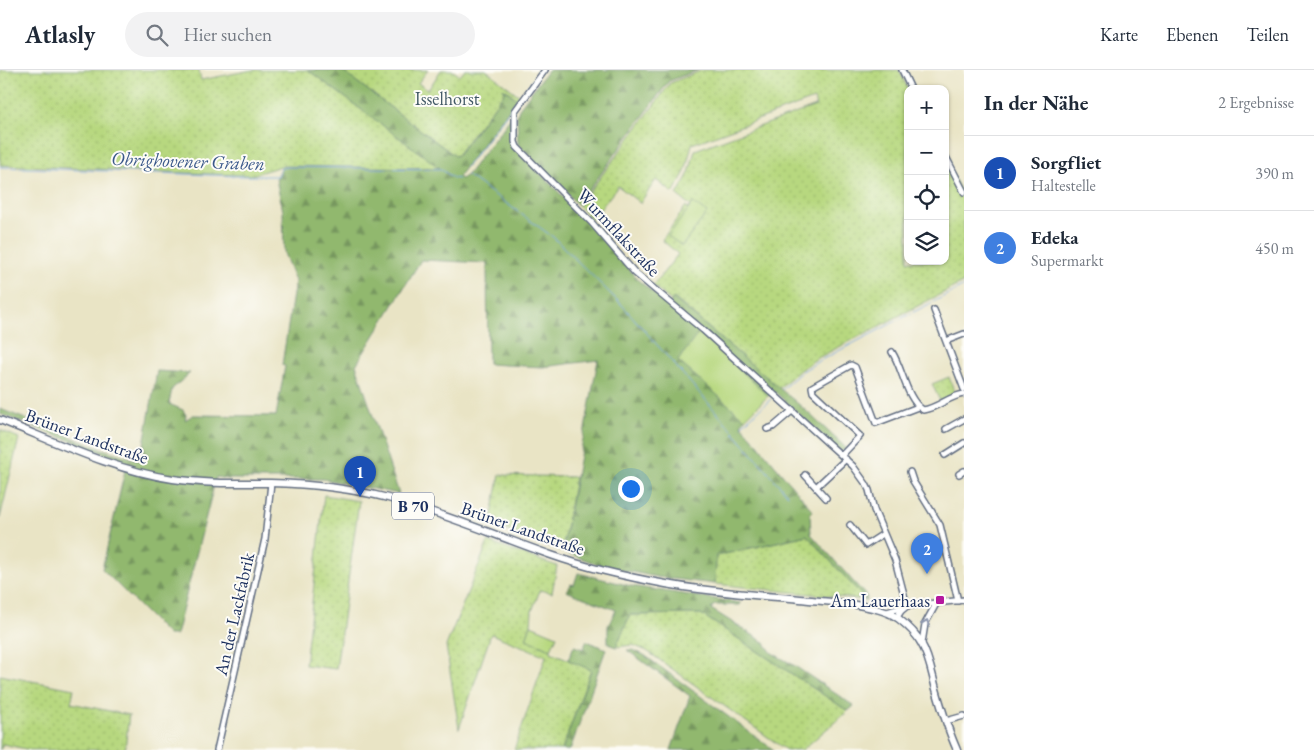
<!DOCTYPE html>
<html lang="de">
<meta charset="utf-8">
<style>
body{margin:0;font-family:"EB Garamond",serif;background:#f2f2f3;color:#1f2937}
.controls{position:absolute;right:15px;top:15px;display:grid;overflow:hidden;border-radius:10px;box-shadow:0 1px 4px #0004}
.controls button{width:45px;height:45px;display:grid;place-items:center;padding:0;border:0;border-bottom:1px solid #e0e1e3;background:#fff;color:#1f2937;font:25px sans-serif}
.you{position:absolute;left:630px;top:418px;width:18px;height:18px;margin:-12px;border:4px solid #fff;border-radius:50%;background:#1a73e8;box-shadow:0 0 0 8px #1a73e833}
.badge{display:grid;place-items:center;width:32px;height:32px;border-radius:50%;background:#b5179e;color:#fff;font-size:16px;font-weight:700}
.pin{position:absolute;translate:-50% -41px;filter:drop-shadow(0 1px 2px #0008)}
.pin::after{content:'';position:absolute;top:26px;width:18px;height:15px;background:inherit;clip-path:polygon(0 0,100% 0,50% 100%)}
.list{margin:0;padding:0;list-style:none}
h2{display:flex;justify-content:space-between;align-items:center;height:65px;margin:0;padding:0 20px;font-size:21px}
h2 small{font-size:16px;font-weight:400;color:#747a83}
.list li{display:grid;grid-template-columns:32px 1fr auto;gap:15px;align-items:center;box-sizing:border-box;height:75px;padding:0 20px;border-top:1px solid #e0e1e3}
.list b{display:block;font-size:19px;white-space:nowrap}
.list p{margin:0;font-size:16px;white-space:nowrap;color:#747a83}
.list em{font-size:16px;font-style:normal;color:#747a83}
.icon{flex:none;width:28px;height:28px;fill:none;stroke:currentColor;stroke-width:2;stroke-linecap:round;stroke-linejoin:round}
.map{position:relative;flex:none;width:964px;height:680px;overflow:hidden}
header{display:flex;align-items:center;gap:30px;box-sizing:border-box;height:70px;padding:0 25px;background:#fff;border-bottom:1px solid #e0e1e3}
header strong{font-size:24px}
nav{display:flex;gap:28px;margin-inline-start:auto;font-size:18px}
.search{width:350px;height:45px;background:#f2f2f3;display:flex;align-items:center;gap:12px;box-sizing:border-box;padding:0 18px;border-radius:28px;color:#747a83;font-size:19px}
main{display:flex}
aside{flex:1;background:#fff}
.map>svg:first-child{display:block}
</style>
<header>
<strong>Atlasly</strong>
<div class="search"><svg class="icon" aria-label="search" viewBox="0 0 24 24"><circle cx="10" cy="10" r="6"/><path d="M15 15l6 6"/></svg>Hier suchen</div>
<nav><a>Karte</a><a>Ebenen</a><a>Teilen</a></nav>
</header>
<main>
<div class="map">
<svg width="964" height="680" viewBox="0 0 964 680">
<defs>
<pattern id="grass-dots" width="8" height="8" patternUnits="userSpaceOnUse" patternTransform="scale(1.25)"><rect width="8" height="8" fill="#b7d87f"/><path d="M2 2h.1M6 6h.1" fill="none" stroke="#9dba70" stroke-width="1.8" stroke-linecap="round"/></pattern>
<pattern id="forest-firs" width="22" height="20" patternUnits="userSpaceOnUse" patternTransform="scale(1.25)"><rect width="22" height="20" fill="#91b86e"/><path d="M5 1l3.5 6h-7zM16 11l3.5 6h-7z" fill="#76965e"/></pattern>
</defs>
<rect width="100%" height="100%" fill="#fdfcf7"/>
<filter id="ink" filterUnits="userSpaceOnUse"><feTurbulence type="fractalNoise" baseFrequency=".02" numOctaves="2"/><feDisplacementMap in="SourceGraphic" scale="10" xChannelSelector="R" yChannelSelector="G"/><feConvolveMatrix kernelMatrix="1 2 1 2 8 2 1 2 1" color-interpolation-filters="sRGB"/></filter>
<filter id="wash" filterUnits="userSpaceOnUse"><feTurbulence type="fractalNoise" baseFrequency=".0096" numOctaves="4" result="noise"/><feDisplacementMap in="SourceGraphic" scale="20" xChannelSelector="R" yChannelSelector="G"/><feGaussianBlur stdDeviation="1.12" result="paint"/><feColorMatrix in="noise" values="0 0 0 0 0 0 0 0 0 0 0 0 0 0 0 0 0 1.4 0 .05"/><feComposite in="paint" operator="in"/></filter>
<g filter="url(#wash)">
<rect width="100%" height="100%" fill="#e9e4c5"/>
<path fill="url(#grass-dots)" stroke="#69846e" d="M0,0H199L201,10L252,0H308L441,98L281,96L252,105H236L0,95Z
M341,0H428L418,13L428,20L441,0H452L460,6L465,0H486L520,26L517,29L505,19L504,23L457,85L455,86Z
M703,0H899L908,19V191H945V91L964,127V212L816,289L800,300L779,318L674,228L671,231L653,216L678,184L662,170L686,136L689,139L669,166L682,176L706,144L693,133L691,136L677,125L689,103L695,80L816,36L814,29L692,74L685,102L673,123L656,110L640,133L618,116L592,150L579,136L663,23L670,13Z
M949,307L955,324L940,331L932,314Z
M0,360L19,368L0,448Z
M500,405L575,407L562,481L490,454Z
M324,425L359,431L336,599L305,595Z
M807,465L866,530L715,514L716,486Z
M488,472L557,496L552,523L540,520L532,541L531,555L526,569L551,579V582L591,599L562,680H514L546,586L491,564L459,659L446,576Z
M701,544L848,641L802,680H786L647,581L633,575L616,577L630,545Z
M0,605L74,619L71,633L129,645L125,680H30L3,674L0,680Z"/>
<path fill="url(#forest-firs)" stroke="#567466" d="M308,0H341L455,86L458,85L504,23L503,18L517,29L458,107L461,109L467,105L513,45V76L594,158L639,211L669,235L673,228L803,338L846,378L843,381H839L775,322L768,326L701,261L678,291L745,349L741,354L813,441L810,443L811,464L867,527L866,530L807,465L716,486L715,514L657,507L602,496L562,481L598,290L543,297L488,294L487,193L421,190L356,295L399,424L323,409H227L216,407L176,565H168L102,499L127,392L0,344V339L99,378L141,391L157,301L190,303L172,319L169,334L183,340L186,345L185,350L193,345L276,346L285,296L282,295L295,211L284,183L283,141L276,109L282,97L440,98Z
M548,0H698L669,11L578,135L518,74L517,45L520,37Z
M578,503L631,516L741,533L740,535H714L711,539L764,572L772,583L792,594L854,636L848,641L701,544L630,545L616,577L608,574V556L616,540L566,521L571,514L574,515Z
M587,571L606,579L570,680H562L591,600L568,590L574,576L583,579Z
M627,580H632L644,585L774,680H671L690,626Z"/>
<path fill="#b7d87f" stroke="#69846e" d="M693,133L707,143L682,176L668,166Z
M700,261L768,326L745,349L678,291Z
M531,555L557,566L551,579L526,569Z"/>
<g fill="none" stroke-linecap="round" stroke-linejoin="round">
<path stroke="#73a3dd" stroke-width="1" d="M522,24L540,0
M0,97L235,106H278L281,98L288,97L441,99L453,108L458,109
M466,97L520,27
M467,105L553,167L622,235L732,360
M782,319L801,302L819,291L964,216
M742,355L771,329
M734,363L788,425
M732,365L735,362"/>
</g>
</g>
<g filter="url(#ink)">
<g fill="none" stroke-linecap="round" stroke-linejoin="round">
<defs>
<path id="minor" d="M545,0L515,41V72L517,77L592,153L635,203L703,260L853,396L866,414L869,420L874,440L895,490L907,536
M902,0L911,19
M945,85L964,122
M934,240L964,319
M946,271L964,264
M892,282C903,299 906,329 923,340C938,338 949,326 964,324
M767,359L773,357L793,340
M946,359L964,349
M842,385L860,366L813,322L812,317L851,295L855,297L876,353L918,337
M945,385L964,373
M910,402L913,411L940,455L958,531
M959,404L964,401
M805,405L816,417L846,389
M816,417L826,428
M850,455L866,475L883,464
M887,542L907,536L964,530
M897,547L901,541L907,536
M922,573L925,554L936,534
M946,651L964,646
M217,680L265,469L271,413"/>
<path id="major" d="M0,350C56,372 113,400 173,409C206,414 238,413 270,413C310,414 349,418 388,428C443,443 497,466 551,485C588,498 627,507 666,514C710,522 755,525 800,529C826,532 878,533 899,549C908,556 916,563 921,573C929,586 932,604 936,619C942,640 948,660 957,680"/>
</defs>
<use href="#minor" stroke="#636e82" stroke-width="8"/>
<use href="#major" stroke="#636e82" stroke-width="9"/>
<use href="#minor" stroke="#fff" stroke-width="5"/>
<use href="#major" stroke="#fff" stroke-width="6"/>
</g>
<defs><path id="oneway-chevron" d="M-2-3.5L2.5 0L-2 3.5" fill="none" stroke-width="1.6" stroke-linecap="round" stroke-linejoin="round" transform="scale(1.25)"/></defs>
<use stroke="#8d97ae" href="#oneway-chevron" transform="translate(926 553) rotate(-70)"/>
</g>
<rect fill="#b5179e" stroke="#fdfcf7" stroke-width="2" x="935" y="525" width="10" height="10" rx="2.5"/>
<g text-anchor="middle" dominant-baseline="central" stroke-width="4" stroke-linejoin="round" paint-order="stroke">
<rect fill="#fdfcf7" stroke="#5f6c8c" stroke-width="1" x="392" y="422.5" width="42" height="27" rx="4"/>
<g font-size="16" font-weight="bold" fill="#1b2f5e">
<text x="413" y="436">B 70</text>
</g>
<g font-size="18" fill="#425966" stroke="#fdfcf7">
<text x="447" y="28">Isselhorst</text>
</g>
<g font-size="18" fill="#1b2f5e" stroke="#fdfcf7">
<text transform="translate(619 162) rotate(47)">Wurmflakstraße</text>
<text transform="translate(87 366) rotate(20)">Brüner Landstraße</text>
<text transform="translate(523 458) rotate(19)">Brüner Landstraße</text>
<text transform="translate(234 544) rotate(-77)">An der Lackfabrik</text>
</g>
<g font-size="18" fill="#1b2f5e" stroke="#fdfcf7" text-anchor="end">
<text x="930" y="530">Am Lauerhaas</text>
</g>
<g font-size="19" font-style="italic" fill="#3a588a" stroke="#fdfcf7">
<text transform="translate(188 91) rotate(2)">Obrighovener Graben</text>
</g>
</g>
</svg>
<div class="controls">
<button>+</button>
<button>−</button>
<button><svg class="icon" aria-label="locate" viewBox="0 0 24 24"><circle cx="12" cy="12" r="6"/><path d="M12 2v4M12 18v4M2 12h4M18 12h4"/></svg></button>
<button><svg class="icon" aria-label="layers" viewBox="0 0 24 24"><path d="M12 4l9 5-9 5-9-5zM3 14l9 5 9-5"/></svg></button>
</div>
<div class="you"></div>
<div class="pin badge" style="left:360px;top:427px;background:#1a4fb4">1</div>
<div class="pin badge" style="left:927px;top:504px;background:#3f7fe0">2</div>
</div>
<aside>
<h2>In der Nähe<small>2 Ergebnisse</small></h2>
<ul class="list">
<li><span class="badge" style="background:#1a4fb4">1</span><div><b>Sorgfliet</b><p>Haltestelle</p></div><em>390 m</em></li>
<li><span class="badge" style="background:#3f7fe0">2</span><div><b>Edeka</b><p>Supermarkt</p></div><em>450 m</em></li>
</ul>
</aside>
</main>
